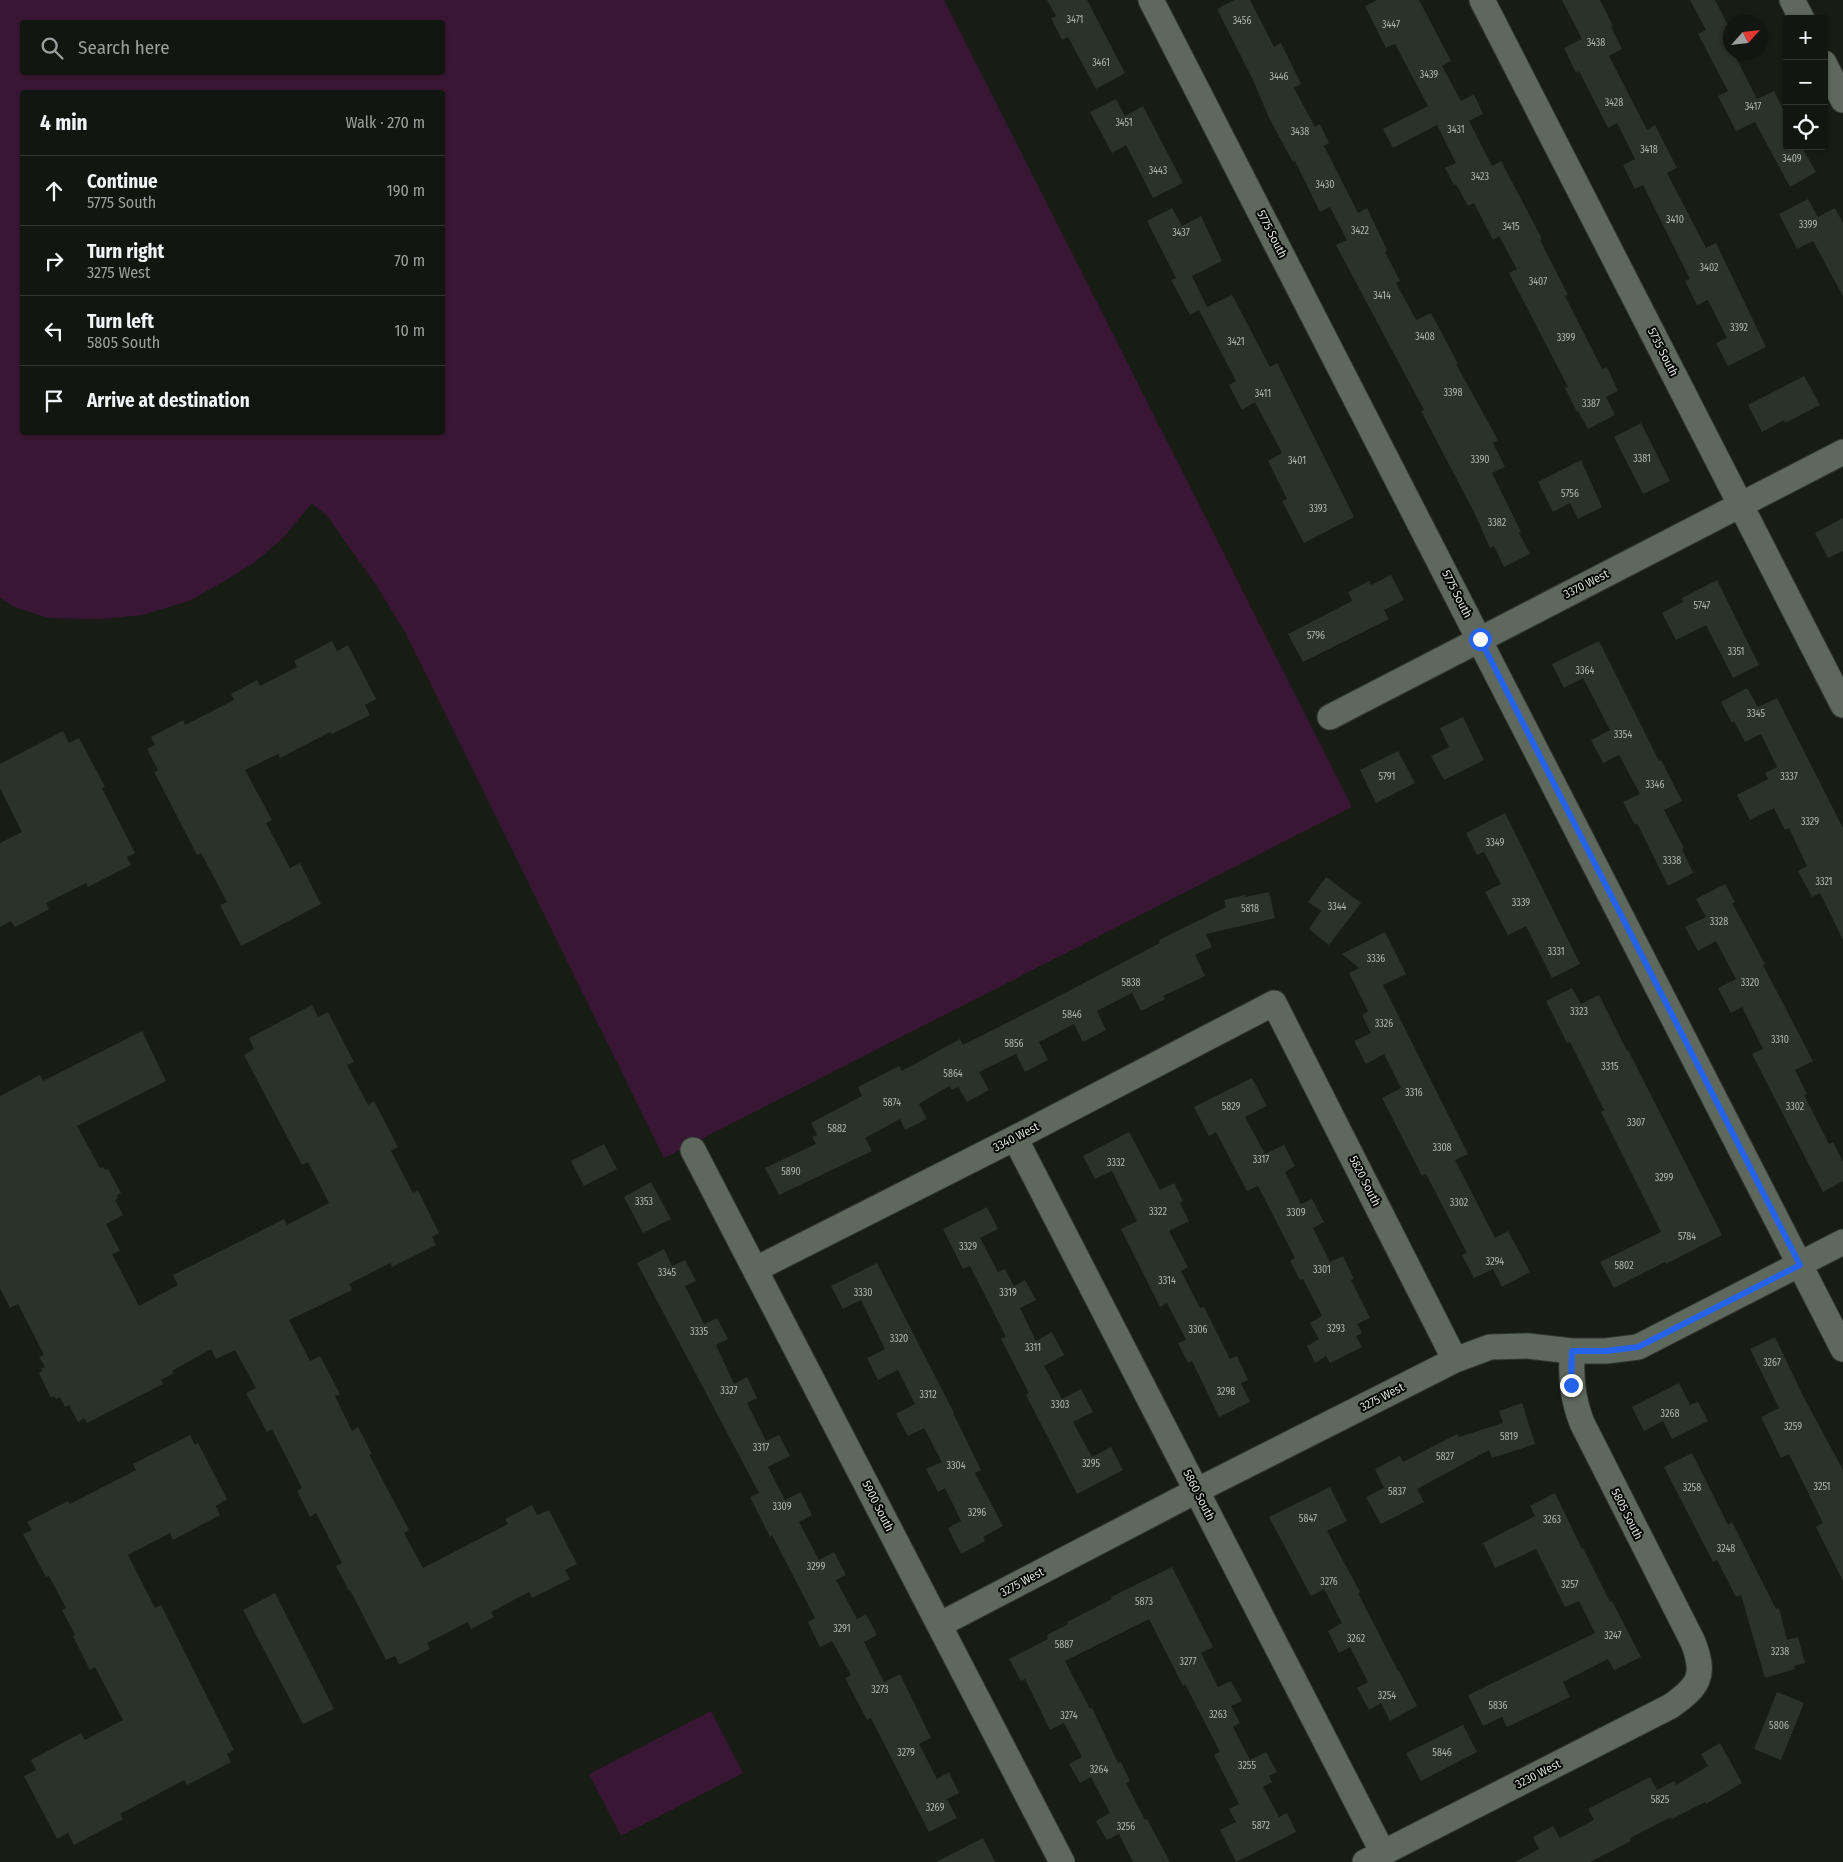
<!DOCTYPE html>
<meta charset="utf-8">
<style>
body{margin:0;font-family:"Fira Sans Condensed",sans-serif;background:#1a1f19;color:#f1f3f6}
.controls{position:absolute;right:15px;top:15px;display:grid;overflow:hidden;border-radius:5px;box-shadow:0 1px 4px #0004}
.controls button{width:45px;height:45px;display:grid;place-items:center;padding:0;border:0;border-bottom:1px solid #303530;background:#111610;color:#f1f3f6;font:25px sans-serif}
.compass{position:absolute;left:1723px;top:15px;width:45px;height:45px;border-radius:50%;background:#111610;box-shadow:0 1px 4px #0004;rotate:63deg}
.stop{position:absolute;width:15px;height:15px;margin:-11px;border:4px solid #2563eb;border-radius:50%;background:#fff}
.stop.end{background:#2563eb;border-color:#fff;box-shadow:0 1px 5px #0008}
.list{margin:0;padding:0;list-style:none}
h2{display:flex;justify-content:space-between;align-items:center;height:65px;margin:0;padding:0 20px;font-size:21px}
h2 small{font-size:16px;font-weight:400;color:#9c9f9f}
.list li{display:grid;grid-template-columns:32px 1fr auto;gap:15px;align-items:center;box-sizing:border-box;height:70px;padding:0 20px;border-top:1px solid #303530}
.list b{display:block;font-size:19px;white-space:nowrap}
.list p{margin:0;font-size:16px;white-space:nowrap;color:#9c9f9f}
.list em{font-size:16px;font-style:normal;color:#9c9f9f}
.icon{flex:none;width:28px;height:28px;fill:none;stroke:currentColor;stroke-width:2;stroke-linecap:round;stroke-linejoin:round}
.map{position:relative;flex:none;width:1843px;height:1862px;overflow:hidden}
.search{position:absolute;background:#111610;box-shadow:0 1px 4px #0004;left:20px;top:20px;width:425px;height:55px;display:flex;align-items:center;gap:12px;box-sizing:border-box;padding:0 18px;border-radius:5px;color:#9c9f9f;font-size:19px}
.panel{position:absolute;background:#111610;box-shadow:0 1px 4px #0004;left:20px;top:90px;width:425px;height:345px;border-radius:5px}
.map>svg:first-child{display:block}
</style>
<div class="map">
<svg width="1843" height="1862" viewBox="0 0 1843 1862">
<rect width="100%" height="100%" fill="#171d15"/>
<path fill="#391633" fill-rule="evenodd" d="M0,0H944L1352,807L664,1158L405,632L376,585L327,516L312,503L283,538L255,562L228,579L189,601L142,615L103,619L49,618L14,607L0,598ZM22,22H442V72H22ZM22,92H442V432H22Z
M711,1711L743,1773L621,1836L589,1774Z"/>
<path fill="#2b3229" d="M1047,0H1087L1125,73L1096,89L1068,37L1062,40L1051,18L1056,16Z
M1234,0H1250L1274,47L1281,43L1301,84L1294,88L1315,127L1320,124L1329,143L1324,146L1358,213L1367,208L1387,250L1385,252L1400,281L1396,283L1416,320L1431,313L1458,364H1456L1498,440L1493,443L1505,467L1492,473L1521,532L1519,533L1530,554L1504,567L1494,546L1490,548L1474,512L1421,411L1424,410L1336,245L1347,240L1330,207L1320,212L1295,161L1293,162L1270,120L1253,80L1217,9Z
M1377,0H1419L1451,61L1442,66L1461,101L1474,94L1483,114L1469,121L1492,166L1501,161L1542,239L1540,240L1568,295L1565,296L1602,369L1607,367L1618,391L1606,397L1615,415L1588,429L1578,411L1577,412L1565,388L1568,387L1509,273L1517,269L1499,236L1493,240L1474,203L1468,206L1456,184L1454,185L1445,168L1456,163L1437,125L1393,148L1383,129L1428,106L1395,44L1386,48L1365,6Z
M1562,0H1600L1613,26L1611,27L1622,49L1609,56L1647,130L1655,125L1677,168L1667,173L1706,248L1716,243L1766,347L1728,366L1716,343L1727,338L1708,300L1697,305L1685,281L1690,279L1643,185L1635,189L1623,165L1635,159L1617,123L1608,128L1579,71L1576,73L1564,48L1582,39Z
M1690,0H1715L1730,29V52H1733L1757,99L1774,91L1787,117V146H1801L1816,172L1790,187L1755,122L1736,131L1718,96L1728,91L1698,34L1706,30Z
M1116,99L1125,116L1143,106L1183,183L1153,198L1126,145L1112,153L1090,112Z
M1808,199L1818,217L1835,208L1843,223V296L1813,241L1797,249L1779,214Z
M1172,208L1182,226L1201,216L1222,261L1192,276L1207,307L1201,310L1232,295L1270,367L1277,363L1354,517L1304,543L1282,501L1287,499L1268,461L1282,453L1255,402L1242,410L1229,385L1236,381L1199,310L1190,315L1171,280L1176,278L1147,221Z
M1804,376L1820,405L1785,423L1784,420L1762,432L1748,405Z
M1641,423L1670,481L1643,494L1614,437Z
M1581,460L1602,507L1578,519L1570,503L1553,512L1538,482Z
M1843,518V551L1828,558L1815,533Z
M1391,575L1404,600L1384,610L1389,619L1303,662L1288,634L1352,601L1348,592L1369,581L1371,585Z
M1717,580L1759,665L1733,678L1706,625L1676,640L1662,613L1683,602L1682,598Z
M332,641L337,651L348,645L376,699L365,705L370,715L332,734L330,732L280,758L278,754L245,770L272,820L266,823L290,868L300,863L321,904L241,946L220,905L227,902L201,853L197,855L163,789L154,772L158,770L147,749L155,745L151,737L183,720L185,725L234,700L231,694L257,680L260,686L297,667L294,661Z
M1599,641L1659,761L1661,760L1682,801L1664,810L1684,848L1682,849L1693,873L1668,886L1637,823L1635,825L1623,802L1640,794L1619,755L1603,763L1591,740L1610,730L1592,695L1583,678L1564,688L1552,664Z
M1747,688L1758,707L1777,698L1843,828V940L1820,893L1812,897L1798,871L1807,866L1789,828L1785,830L1774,808L1750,820L1737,795L1768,779L1765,773L1777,767L1761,734L1745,742L1734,721L1732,723L1721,702Z
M1463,717L1484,760L1444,780L1431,756L1449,747L1440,728Z
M63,731L69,743L79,738L105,787L102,788L135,853L127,857L131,865L88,887L86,883L46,903L49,909L15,927L11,921L0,927V843L22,832L0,788V764Z
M1398,751L1415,783L1376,803L1360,770Z
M1505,813L1580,964L1552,978L1526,926L1508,935L1485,892L1501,884L1484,852L1477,855L1466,833Z
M1326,877L1361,903L1329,945L1309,929L1321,911L1308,902Z
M1725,884L1735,902L1732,903L1765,964L1763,965L1813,1061L1795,1070L1807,1094L1804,1095L1829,1144L1833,1142L1843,1162V1181L1823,1192L1752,1054L1763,1049L1742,1007L1731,1013L1718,988L1736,979L1716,941L1698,951L1685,927L1706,917L1696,899Z
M1269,892L1275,918L1206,934L1212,947L1195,955L1205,976L1163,996L1165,999L1141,1011L1132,993L1097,1011L1106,1030L1083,1042L1074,1024L1039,1042L1048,1060L1025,1072L1016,1054L979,1072L989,1090L967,1102L958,1087L952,1090L949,1086L919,1104L927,1119L905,1130L900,1119L865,1138L872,1151L779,1195L765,1168L816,1144L812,1137L817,1135L811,1123L862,1096L858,1087L899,1066L902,1071L960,1039L963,1045L1042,1005L1160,943L1159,940L1226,907L1224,900L1245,895V897Z
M1385,932L1406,974L1383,985L1468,1154L1455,1160L1495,1238L1508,1231L1530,1272L1502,1287L1493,1269L1474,1278L1462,1255L1467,1253L1426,1174L1422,1176L1382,1098L1401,1088L1384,1054L1366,1064L1354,1041L1371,1033L1362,1015L1368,1011L1349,973L1359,968L1342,954Z
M1572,988L1581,1004L1599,995L1627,1051L1628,1050L1722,1235L1666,1264L1665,1262L1614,1288L1600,1262L1661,1232L1601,1112L1604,1110L1570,1042L1567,1043L1546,1001Z
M312,1005L318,1017L328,1012L354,1062L347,1065L368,1105L374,1101L398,1147L391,1151L413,1193L418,1190L439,1233L432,1237L436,1245L392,1267L390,1263L349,1284L352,1290L289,1320L310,1361L320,1356L340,1394L335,1396L352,1431L358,1427L372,1454H369L409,1530L404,1533L423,1568L508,1524L505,1519L532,1505L537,1515L549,1510L577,1564L565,1570L570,1579L532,1598L529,1592L491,1612L494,1617L471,1629L468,1622L427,1643L430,1649L401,1664H399L395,1656L386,1660L350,1590L349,1591L336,1566L342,1563L316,1513L310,1517L297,1491L302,1488L272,1429L267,1432L246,1393L256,1388L235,1350L216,1359L211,1349L172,1371L174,1373L161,1380L163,1384L87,1423L84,1418L78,1422L69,1405L65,1407L60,1397L56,1399L54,1396L51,1398L39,1373L42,1371L41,1369L45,1367L39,1357L44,1355L18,1304L10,1308L0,1288V1096L40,1075L43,1081L142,1031L166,1081L77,1126L100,1168L103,1167L105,1170L108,1169L121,1193L117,1195L118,1198L115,1200L123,1215L106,1224L120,1251L112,1254L139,1306L178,1285L173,1275L284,1219L287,1225L329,1203L308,1162L302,1165L244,1055L254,1049L249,1038Z
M1252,1078L1267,1106L1245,1117L1265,1154L1284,1145L1295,1166L1285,1172L1301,1204L1312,1199L1324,1222L1313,1228L1330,1262L1343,1256L1354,1279L1351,1280L1370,1318L1357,1324L1362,1333L1356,1336L1362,1347L1330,1363L1326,1356L1315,1363L1307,1346L1319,1339L1310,1323L1322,1316L1303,1279L1300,1280L1290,1261L1295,1258L1258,1186L1247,1191L1216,1132L1209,1136L1194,1107Z
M1129,1132L1160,1190L1174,1183L1183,1201L1180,1203L1189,1221L1169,1231L1188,1267L1181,1271L1200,1308L1204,1307L1230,1359L1237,1356L1248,1380L1241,1383L1250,1402L1219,1417L1192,1361L1188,1363L1178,1343L1186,1340L1167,1303L1160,1307L1121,1229L1137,1221L1112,1171L1095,1179L1083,1156Z
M604,1144L617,1169L584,1186L571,1161Z
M651,1182L671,1219L643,1233L624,1197Z
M987,1207L998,1229L980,1238L998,1272L1005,1269L1014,1286L1025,1280L1036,1300L1020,1308L1036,1341L1052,1332L1064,1355L1044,1366L1062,1399L1081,1389L1093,1412L1073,1422L1092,1457L1111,1447L1123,1470L1077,1494L1026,1395L1029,1393L1001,1339L1006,1337L970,1266L963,1269L943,1229Z
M664,1249L672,1266L685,1260L696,1281L685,1286L704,1324L717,1318L728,1339L716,1345L734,1384L747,1377L757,1398L747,1403L766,1441L779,1435L790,1456L768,1467L785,1500L801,1492L812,1515L799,1522L819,1560L834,1552L846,1575L836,1580L857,1619L866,1614L877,1635L864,1642L884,1682L900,1674L931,1738L919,1744L937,1779L949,1772L959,1793L947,1799L957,1818L929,1832L871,1718L867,1720L845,1678L851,1675L832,1641L820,1647L808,1622L815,1618L772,1535L770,1537L750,1497L759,1493L637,1263Z
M877,1263L954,1413H953L981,1470L975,1473L1003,1526L983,1537L985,1541L961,1554L948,1528L961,1521L945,1488L938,1492L926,1469L942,1462L924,1428L908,1436L896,1414L915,1404L898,1370L878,1380L867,1358L885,1349L861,1300L843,1309L831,1286Z
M1775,1337L1803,1396L1843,1470V1581L1816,1527L1823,1523L1789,1454L1781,1458L1761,1417L1779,1408L1750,1349Z
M1679,1383L1690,1405L1698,1402L1708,1421L1672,1439L1663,1421L1644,1431L1632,1407Z
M1522,1403L1535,1444L1492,1458L1489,1450L1417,1489L1424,1502L1381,1524L1366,1497L1384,1488L1375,1469L1400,1456L1403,1462L1457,1434L1459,1437L1503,1423L1499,1411Z
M190,1435L195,1445L198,1443L227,1499L216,1506L220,1515L173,1540L170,1533L128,1555L155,1608L161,1605L234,1750L227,1754L231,1762L187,1785L184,1780L120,1814L123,1819L74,1845L68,1833L57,1839L24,1776L36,1770L31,1760L81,1733L85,1740L123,1720L95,1667L90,1670L73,1636L75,1635L62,1610L66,1608L49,1576L46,1577L23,1534L32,1530L27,1522L68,1501L70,1504L136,1470L133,1464Z
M1692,1453L1728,1525L1732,1522L1776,1609L1779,1608L1787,1640L1798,1637L1805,1663L1794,1666L1795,1669L1765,1678L1741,1595L1736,1597L1717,1560L1713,1562L1664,1467Z
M1330,1487L1347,1521L1327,1531L1360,1592L1358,1593L1398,1671H1399L1417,1706L1390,1721L1381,1703L1369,1710L1357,1688L1368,1682L1350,1647L1339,1653L1328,1631L1342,1623L1324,1589L1311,1596L1269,1517Z
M1555,1493L1582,1549L1583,1548L1610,1602L1612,1601L1641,1657L1614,1670L1608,1659L1563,1682L1570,1697L1507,1727L1502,1717L1483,1726L1468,1695L1595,1633L1579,1601L1565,1607L1536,1549L1495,1568L1483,1543L1535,1516L1530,1506Z
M1172,1567L1213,1647L1201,1653L1218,1687L1231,1681L1242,1701L1231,1706L1240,1723L1233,1727L1250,1760L1266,1752L1277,1772L1269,1776L1272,1782L1263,1787L1279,1817L1287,1813L1296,1832L1236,1862L1220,1830L1236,1822L1229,1809L1239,1804L1214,1755L1220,1752L1185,1684L1183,1686L1149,1619L1065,1661L1090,1709L1092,1708L1118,1763L1121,1762L1130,1781L1126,1783L1145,1820L1147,1819L1170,1862H1133L1119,1834L1107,1840L1096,1821L1110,1813L1091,1777L1080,1783L1069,1764L1082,1757L1064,1723L1050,1730L1025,1679L1021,1681L1009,1659L1048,1639L1047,1635L1068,1624L1067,1622L1112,1599L1111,1597Z
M275,1593L334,1709L303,1724L243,1610Z
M1777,1692L1804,1703L1781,1760L1754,1749Z
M1463,1725L1477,1752L1421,1781L1406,1753Z
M1720,1743L1742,1783L1706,1804L1705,1802L1672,1819L1671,1817L1630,1838L1631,1841L1590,1862H1515L1539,1849L1533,1837L1553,1826L1560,1838L1594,1820L1588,1809L1650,1777L1657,1790L1674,1781L1676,1785L1708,1766L1701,1754Z
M983,1838L995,1862H936Z"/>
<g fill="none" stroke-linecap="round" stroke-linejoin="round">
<defs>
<path id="minor" d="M1151,0L1843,1349
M1482,0L1843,705
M1792,0L1802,19
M1824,63L1843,100
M1330,717L1843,452
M1015,1138L1383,1853
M693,1150L1062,1862
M756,1269L1015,1138L1274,1003L1455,1360
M939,1625L1196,1491L1455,1360L1490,1347L1528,1346L1572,1351H1606L1638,1347L1843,1242
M1365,1862L1671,1706C1699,1686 1706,1676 1693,1642L1582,1423C1572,1397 1571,1378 1572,1351"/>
</defs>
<use href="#minor" stroke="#323732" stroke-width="27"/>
<use href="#minor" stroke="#5f685d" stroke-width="25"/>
</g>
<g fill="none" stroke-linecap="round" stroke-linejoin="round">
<path stroke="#2563eb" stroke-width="6" d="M1480,639L1800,1265L1638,1347L1606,1351H1572L1571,1385"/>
</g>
<g text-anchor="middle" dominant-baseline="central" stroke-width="4" stroke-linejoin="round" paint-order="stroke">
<g font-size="10" fill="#aeb4ad">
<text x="1075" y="20">3471</text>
<text x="1242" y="21">3456</text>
<text x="1391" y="25">3447</text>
<text x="1596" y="43">3438</text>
<text x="1101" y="63">3461</text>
<text x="1429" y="75">3439</text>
<text x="1279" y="77">3446</text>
<text x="1614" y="103">3428</text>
<text x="1753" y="107">3417</text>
<text x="1124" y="123">3451</text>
<text x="1456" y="130">3431</text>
<text x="1300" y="132">3438</text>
<text x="1649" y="150">3418</text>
<text x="1792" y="159">3409</text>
<text x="1158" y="171">3443</text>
<text x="1480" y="177">3423</text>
<text x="1325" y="185">3430</text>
<text x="1675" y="220">3410</text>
<text x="1808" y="225">3399</text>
<text x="1511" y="227">3415</text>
<text x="1360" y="231">3422</text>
<text x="1181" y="233">3437</text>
<text x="1709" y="268">3402</text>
<text x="1538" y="282">3407</text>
<text x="1382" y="296">3414</text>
<text x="1739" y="328">3392</text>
<text x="1425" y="337">3408</text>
<text x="1566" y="338">3399</text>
<text x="1236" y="342">3421</text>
<text x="1453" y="393">3398</text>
<text x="1263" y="394">3411</text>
<text x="1591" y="404">3387</text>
<text x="1642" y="459">3381</text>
<text x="1480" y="460">3390</text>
<text x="1297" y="461">3401</text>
<text x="1570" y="494">5756</text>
<text x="1318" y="509">3393</text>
<text x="1497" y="523">3382</text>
<text x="1702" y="606">5747</text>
<text x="1316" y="636">5796</text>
<text x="1736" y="652">3351</text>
<text x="1585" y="671">3364</text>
<text x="1756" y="714">3345</text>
<text x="1623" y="735">3354</text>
<text x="1387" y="777">5791</text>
<text x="1789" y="777">3337</text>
<text x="1655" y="785">3346</text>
<text x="1810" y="822">3329</text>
<text x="1495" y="843">3349</text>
<text x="1672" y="861">3338</text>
<text x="1824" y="882">3321</text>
<text x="1521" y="903">3339</text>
<text x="1337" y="907">3344</text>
<text x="1250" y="909">5818</text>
<text x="1719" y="922">3328</text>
<text x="1556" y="952">3331</text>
<text x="1376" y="959">3336</text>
<text x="1131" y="983">5838</text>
<text x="1750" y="983">3320</text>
<text x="1579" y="1012">3323</text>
<text x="1072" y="1015">5846</text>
<text x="1384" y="1024">3326</text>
<text x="1780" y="1040">3310</text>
<text x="1014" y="1044">5856</text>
<text x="1610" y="1067">3315</text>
<text x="953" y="1074">5864</text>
<text x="1414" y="1093">3316</text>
<text x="892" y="1103">5874</text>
<text x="1231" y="1107">5829</text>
<text x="1795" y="1107">3302</text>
<text x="1636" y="1123">3307</text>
<text x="837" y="1129">5882</text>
<text x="1442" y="1148">3308</text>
<text x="1261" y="1160">3317</text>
<text x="1116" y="1163">3332</text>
<text x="791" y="1172">5890</text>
<text x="1664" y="1178">3299</text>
<text x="644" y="1202">3353</text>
<text x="1459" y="1203">3302</text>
<text x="1158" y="1212">3322</text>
<text x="1296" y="1213">3309</text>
<text x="1687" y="1237">5784</text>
<text x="968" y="1247">3329</text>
<text x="1495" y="1262">3294</text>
<text x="1624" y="1266">5802</text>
<text x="1322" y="1270">3301</text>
<text x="667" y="1273">3345</text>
<text x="1167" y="1281">3314</text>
<text x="863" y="1293">3330</text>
<text x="1008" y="1293">3319</text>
<text x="1336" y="1329">3293</text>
<text x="1198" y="1330">3306</text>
<text x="699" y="1332">3335</text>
<text x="899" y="1339">3320</text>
<text x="1033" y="1348">3311</text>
<text x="1772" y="1363">3267</text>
<text x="729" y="1391">3327</text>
<text x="1226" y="1392">3298</text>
<text x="928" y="1395">3312</text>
<text x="1060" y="1405">3303</text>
<text x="1670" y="1414">3268</text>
<text x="1793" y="1427">3259</text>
<text x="1509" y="1437">5819</text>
<text x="761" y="1448">3317</text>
<text x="1445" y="1457">5827</text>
<text x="1091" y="1464">3295</text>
<text x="956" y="1466">3304</text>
<text x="1822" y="1487">3251</text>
<text x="1692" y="1488">3258</text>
<text x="1397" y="1492">5837</text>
<text x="782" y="1507">3309</text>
<text x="977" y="1513">3296</text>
<text x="1308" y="1519">5847</text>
<text x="1552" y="1520">3263</text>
<text x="1726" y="1549">3248</text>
<text x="816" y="1567">3299</text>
<text x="1329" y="1582">3276</text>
<text x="1570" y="1585">3257</text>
<text x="1144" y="1602">5873</text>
<text x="842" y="1629">3291</text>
<text x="1613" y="1636">3247</text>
<text x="1356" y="1639">3262</text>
<text x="1064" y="1645">5887</text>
<text x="1780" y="1652">3238</text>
<text x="1188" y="1662">3277</text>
<text x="880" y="1690">3273</text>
<text x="1387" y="1696">3254</text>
<text x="1498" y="1706">5836</text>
<text x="1218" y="1715">3263</text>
<text x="1069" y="1716">3274</text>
<text x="1779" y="1726">5806</text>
<text x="906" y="1753">3279</text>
<text x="1442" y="1753">5846</text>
<text x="1247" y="1766">3255</text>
<text x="1099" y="1770">3264</text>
<text x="1660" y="1800">5825</text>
<text x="935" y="1808">3269</text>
<text x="1261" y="1826">5872</text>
<text x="1126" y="1827">3256</text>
</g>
<g font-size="12" fill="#dadfd9" stroke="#050704">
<text transform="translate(1272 234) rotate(63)">5775 South</text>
<text transform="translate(1663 352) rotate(63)">5735 South</text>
<text transform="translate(1586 584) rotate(-27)">3370 West</text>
<text transform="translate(1457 594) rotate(63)">5775 South</text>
<text transform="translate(1016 1137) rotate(-27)">3340 West</text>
<text transform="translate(1365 1181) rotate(63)">5820 South</text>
<text transform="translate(1382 1397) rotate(-27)">3275 West</text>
<text transform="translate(1199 1495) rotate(63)">5860 South</text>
<text transform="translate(878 1506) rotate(63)">5900 South</text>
<text transform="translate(1627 1514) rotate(63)">5805 South</text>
<text transform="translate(1022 1582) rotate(-28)">3275 West</text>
<text transform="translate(1538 1774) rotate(-27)">3230 West</text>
</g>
</g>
</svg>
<div class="controls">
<button>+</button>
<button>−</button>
<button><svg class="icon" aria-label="locate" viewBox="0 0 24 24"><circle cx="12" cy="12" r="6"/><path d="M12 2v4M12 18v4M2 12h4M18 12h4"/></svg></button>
</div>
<svg class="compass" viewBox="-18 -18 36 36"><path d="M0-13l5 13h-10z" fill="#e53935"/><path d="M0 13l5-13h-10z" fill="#9c9f9f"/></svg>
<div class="stop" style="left:1480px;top:639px"></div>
<div class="stop end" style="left:1571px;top:1385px"></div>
<div class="search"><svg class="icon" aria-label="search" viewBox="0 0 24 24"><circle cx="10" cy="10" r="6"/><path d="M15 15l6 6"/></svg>Search here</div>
<section class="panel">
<h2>4 min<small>Walk · 270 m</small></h2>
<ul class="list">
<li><svg class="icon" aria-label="ahead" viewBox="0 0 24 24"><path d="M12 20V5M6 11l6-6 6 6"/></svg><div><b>Continue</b><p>5775 South</p></div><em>190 m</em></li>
<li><svg class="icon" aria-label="right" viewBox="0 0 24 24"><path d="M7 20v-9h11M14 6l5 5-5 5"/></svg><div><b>Turn right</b><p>3275 West</p></div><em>70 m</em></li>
<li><svg class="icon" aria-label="left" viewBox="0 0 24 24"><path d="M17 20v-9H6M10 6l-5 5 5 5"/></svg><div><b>Turn left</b><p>5805 South</p></div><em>10 m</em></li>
<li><svg class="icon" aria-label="arrive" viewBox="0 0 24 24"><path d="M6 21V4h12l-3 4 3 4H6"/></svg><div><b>Arrive at destination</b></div></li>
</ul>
</section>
</div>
